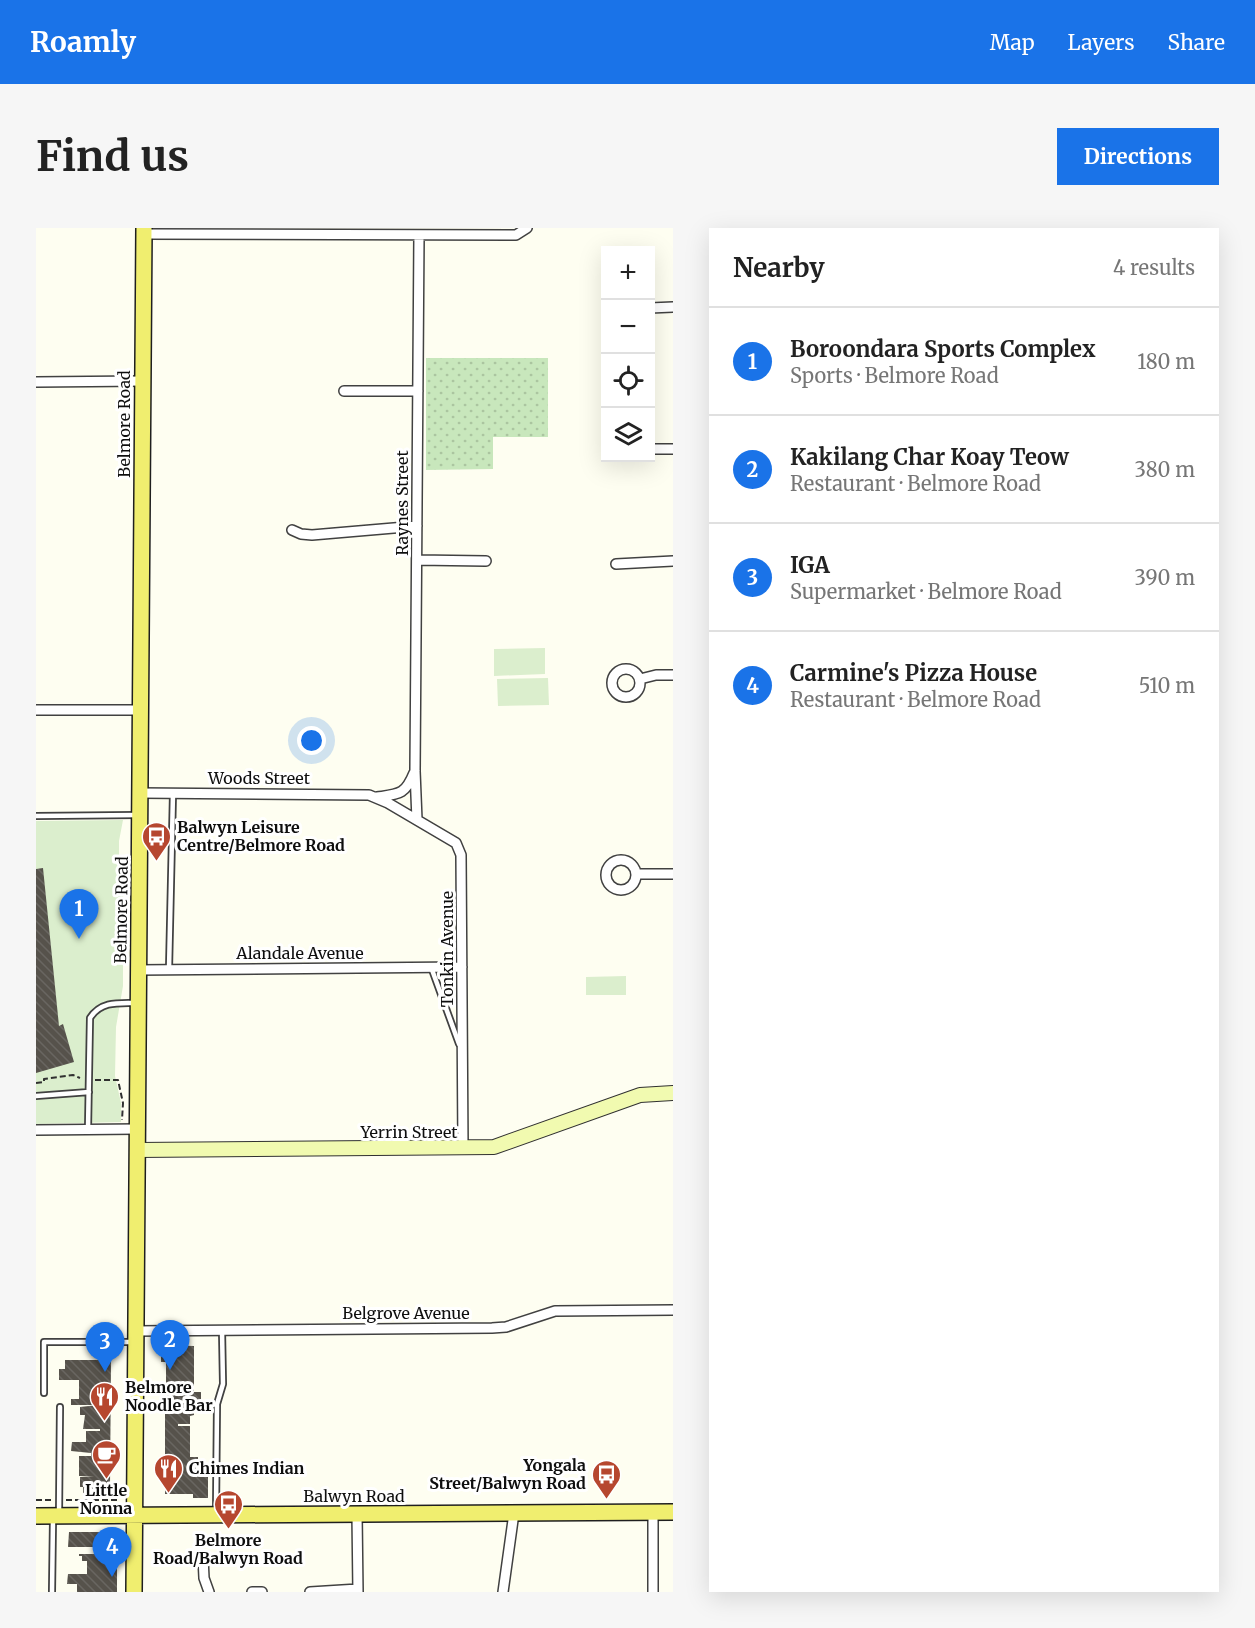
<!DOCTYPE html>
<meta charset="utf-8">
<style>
body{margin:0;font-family:Merriweather,serif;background:#f6f6f6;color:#222}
.controls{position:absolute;right:18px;top:18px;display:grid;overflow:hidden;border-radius:0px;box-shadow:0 6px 24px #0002}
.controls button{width:54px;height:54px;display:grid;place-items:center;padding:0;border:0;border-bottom:2px solid #e0e0e0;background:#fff;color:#222;font:30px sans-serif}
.you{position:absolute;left:276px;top:513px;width:21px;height:21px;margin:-15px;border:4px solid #fff;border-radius:50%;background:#1a73e8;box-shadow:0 0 0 9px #1a73e833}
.badge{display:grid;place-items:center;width:39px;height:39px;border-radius:50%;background:#1a73e8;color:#fff;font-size:20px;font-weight:700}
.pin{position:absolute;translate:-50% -50px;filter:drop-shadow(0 2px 3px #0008)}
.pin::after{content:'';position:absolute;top:32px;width:21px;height:18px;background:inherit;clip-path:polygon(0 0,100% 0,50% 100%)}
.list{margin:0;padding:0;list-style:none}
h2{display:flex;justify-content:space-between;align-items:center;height:78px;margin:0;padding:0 24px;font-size:26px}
h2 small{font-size:20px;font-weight:400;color:#767676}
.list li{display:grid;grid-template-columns:39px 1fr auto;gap:18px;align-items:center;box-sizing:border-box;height:108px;padding:0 24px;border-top:2px solid #e0e0e0}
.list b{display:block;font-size:22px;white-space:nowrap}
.list p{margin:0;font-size:20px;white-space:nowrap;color:#767676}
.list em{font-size:20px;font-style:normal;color:#767676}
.icon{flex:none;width:33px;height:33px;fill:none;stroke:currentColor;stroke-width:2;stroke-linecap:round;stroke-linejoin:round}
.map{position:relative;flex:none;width:637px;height:1364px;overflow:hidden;border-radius:0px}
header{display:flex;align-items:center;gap:36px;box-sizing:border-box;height:84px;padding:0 30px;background:#1a73e8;color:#fff}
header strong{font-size:28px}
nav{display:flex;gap:33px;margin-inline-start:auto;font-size:21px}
.intro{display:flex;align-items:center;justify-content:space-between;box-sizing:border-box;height:144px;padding:0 36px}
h1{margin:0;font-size:42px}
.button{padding:15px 27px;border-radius:0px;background:#1a73e8;color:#fff;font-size:21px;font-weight:700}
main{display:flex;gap:36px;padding:0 36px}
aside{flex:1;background:#fff;border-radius:0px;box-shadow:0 6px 24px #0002}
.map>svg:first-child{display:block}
</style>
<header>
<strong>Roamly</strong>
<nav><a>Map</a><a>Layers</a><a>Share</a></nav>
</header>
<div class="intro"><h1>Find us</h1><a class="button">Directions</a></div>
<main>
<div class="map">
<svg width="637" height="1364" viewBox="0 0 637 1364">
<defs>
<pattern id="park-dots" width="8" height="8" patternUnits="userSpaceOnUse" patternTransform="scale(1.5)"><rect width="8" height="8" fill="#c8e7bc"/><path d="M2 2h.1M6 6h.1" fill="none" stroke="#abc5a0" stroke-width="1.8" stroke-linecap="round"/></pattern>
<pattern id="building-back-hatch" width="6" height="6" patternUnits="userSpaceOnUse" patternTransform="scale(1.5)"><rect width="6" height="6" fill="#56524b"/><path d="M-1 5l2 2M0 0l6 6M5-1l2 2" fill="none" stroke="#696661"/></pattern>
</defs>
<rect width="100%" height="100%" fill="#fefef1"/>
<path fill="url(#park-dots)" d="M390,130H512V209H457V241L390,242Z"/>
<path fill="#dbeecd" d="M509,420V446L458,448V421Z
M512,450L513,477L462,478L461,451Z
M87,592L83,613V641L87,665V758L80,799L79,848L85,875V894L0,896V593Z
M590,748V767H550V749Z"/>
<path fill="url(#building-back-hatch)" d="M7,640L23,798L27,796L38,834L0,845V641Z
M125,1117L158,1118V1164H165V1173L130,1172V1134H125Z
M29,1132H75L74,1258V1265L69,1270L47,1268V1259H44V1249L58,1248H43V1228H55V1225L35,1223L36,1214H50V1203H64V1201H47L49,1187H44V1179L62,1177H35V1171H43V1152H23V1141H29Z
M129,1175H158V1187L154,1188V1196H142V1198H154V1229H162V1241H172V1270H157V1266H129Z
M33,1304H76L81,1310V1364H41V1356H31L32,1346H51V1333H46V1328H43V1326H59V1319H32Z"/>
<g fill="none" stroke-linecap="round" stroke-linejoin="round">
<defs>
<path id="lane" d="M0,588L101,587
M395,739L423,816
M133,741L137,565
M0,868L53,864
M52,901L54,790C65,773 82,775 100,775
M8,1165V1114H97
M180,1284L181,1176L187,1156L186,1102
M23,1286L24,1179
M16,1364L17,1292"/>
<path id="street" d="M108,6L480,7L491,0
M614,80L637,79
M0,154L107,153
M308,163H382
M614,221H637
M256,302L265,306L276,307L381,298
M381,332L450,333
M580,336L637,333
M576 455a14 14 0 1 1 28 0a14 14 0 1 1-28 0Z
M604,451L620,447H637
M0,482H104
M104,565L333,567L352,575L420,615L425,627L427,920
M341,569C363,566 369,567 378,545
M381,592L379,543L383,7
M570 647a15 15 0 1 1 30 0a15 15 0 1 1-30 0Z
M601,646H637
M102,742L426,739
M0,902L101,901
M100,1103L456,1100L470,1099L519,1083L637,1082
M617,1284V1364
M321,1286L322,1364
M167,1329L168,1350L173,1364
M216,1364H226
M274,1364L322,1361
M467,1364L478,1285"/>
<path id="secondary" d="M101,922L458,919L604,867L637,865"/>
<path id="primary" d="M0,1288L637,1284
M98,1364L108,0"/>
</defs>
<use href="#lane" stroke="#414141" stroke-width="8"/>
<use href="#street" stroke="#414141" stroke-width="12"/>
<use href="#secondary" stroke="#303030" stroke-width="16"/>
<use href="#primary" stroke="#1f1f1f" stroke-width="18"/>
<path stroke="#303030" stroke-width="2" stroke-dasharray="6 3" stroke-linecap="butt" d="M59,852H82L87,875L86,892
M0,855L8,854V851L37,847L44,850
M0,1272H15
M30,1272H82"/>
<use href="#lane" stroke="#fff" stroke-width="4.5"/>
<use href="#street" stroke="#fff" stroke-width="9"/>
<use href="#secondary" stroke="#f1fab0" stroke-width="14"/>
<use href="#primary" stroke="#f0ee6f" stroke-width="15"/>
</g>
<defs>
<symbol id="bus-pin" viewBox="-11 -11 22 30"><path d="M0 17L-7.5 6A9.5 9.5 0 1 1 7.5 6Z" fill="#b6472f" stroke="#fff"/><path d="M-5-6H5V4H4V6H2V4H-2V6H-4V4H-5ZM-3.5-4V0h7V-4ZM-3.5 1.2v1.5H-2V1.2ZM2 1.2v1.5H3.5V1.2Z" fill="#fff"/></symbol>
<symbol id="restaurant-pin" viewBox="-11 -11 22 30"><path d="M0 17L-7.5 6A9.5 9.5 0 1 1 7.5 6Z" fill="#b6472f" stroke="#fff"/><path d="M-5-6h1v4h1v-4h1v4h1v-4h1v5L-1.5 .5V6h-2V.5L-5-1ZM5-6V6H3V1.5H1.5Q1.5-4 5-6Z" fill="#fff"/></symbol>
<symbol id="cafe-pin" viewBox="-11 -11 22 30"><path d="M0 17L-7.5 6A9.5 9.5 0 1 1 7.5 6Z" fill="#b6472f" stroke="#fff"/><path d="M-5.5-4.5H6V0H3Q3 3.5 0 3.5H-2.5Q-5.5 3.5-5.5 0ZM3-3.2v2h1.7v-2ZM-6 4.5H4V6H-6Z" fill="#fff"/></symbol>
</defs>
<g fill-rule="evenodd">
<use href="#bus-pin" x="104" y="592" width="33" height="45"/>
<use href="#restaurant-pin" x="52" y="1152" width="33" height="45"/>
<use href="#cafe-pin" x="54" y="1210" width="33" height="45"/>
<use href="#restaurant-pin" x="116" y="1224" width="33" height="45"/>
<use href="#bus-pin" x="554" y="1230" width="33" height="45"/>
<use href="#bus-pin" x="176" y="1260" width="33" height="45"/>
</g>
<g text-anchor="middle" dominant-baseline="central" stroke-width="6" stroke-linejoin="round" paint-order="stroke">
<g font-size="16" fill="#0e0e0e" stroke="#fff">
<text transform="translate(88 196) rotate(-90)">Belmore Road</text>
<text transform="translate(366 275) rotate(-90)">Raynes Street</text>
<text x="223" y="550">Woods Street</text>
<text transform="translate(85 682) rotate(-89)">Belmore Road</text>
<text transform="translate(411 721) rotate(-90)">Tonkin Avenue</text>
<text x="264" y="725">Alandale Avenue</text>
<text x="373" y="904">Yerrin Street</text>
<text x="370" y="1085">Belgrove Avenue</text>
<text x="318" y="1268">Balwyn Road</text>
</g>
<g font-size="16" font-weight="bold" fill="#0e0e0e" stroke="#fff" text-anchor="start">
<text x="141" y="599">Balwyn Leisure<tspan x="141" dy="18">Centre/Belmore Road</tspan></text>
<text x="89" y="1159">Belmore<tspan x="89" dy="18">Noodle Bar</tspan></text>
<text x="550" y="1237" text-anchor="end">Yongala<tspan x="550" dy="18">Street/Balwyn Road</tspan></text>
<text x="153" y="1240">Chimes Indian</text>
<text x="70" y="1262" text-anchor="middle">Little<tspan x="70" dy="18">Nonna</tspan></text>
<text x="192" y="1312" text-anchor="middle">Belmore<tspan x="192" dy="18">Road/Balwyn Road</tspan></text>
</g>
</g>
</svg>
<div class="controls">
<button>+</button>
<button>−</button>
<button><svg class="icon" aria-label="locate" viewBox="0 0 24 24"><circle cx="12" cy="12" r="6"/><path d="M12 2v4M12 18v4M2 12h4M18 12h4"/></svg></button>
<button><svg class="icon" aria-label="layers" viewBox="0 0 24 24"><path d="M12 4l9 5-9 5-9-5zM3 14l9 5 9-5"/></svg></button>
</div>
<div class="you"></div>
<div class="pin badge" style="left:43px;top:711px">1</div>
<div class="pin badge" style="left:134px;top:1142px">2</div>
<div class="pin badge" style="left:69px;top:1144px">3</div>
<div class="pin badge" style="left:76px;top:1349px">4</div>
</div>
<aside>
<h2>Nearby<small>4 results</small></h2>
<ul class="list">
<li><span class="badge">1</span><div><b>Boroondara Sports Complex</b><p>Sports · Belmore Road</p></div><em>180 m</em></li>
<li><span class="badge">2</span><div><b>Kakilang Char Koay Teow</b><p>Restaurant · Belmore Road</p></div><em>380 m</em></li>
<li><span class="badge">3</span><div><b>IGA</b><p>Supermarket · Belmore Road</p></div><em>390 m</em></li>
<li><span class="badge">4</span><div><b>Carmine's Pizza House</b><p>Restaurant · Belmore Road</p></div><em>510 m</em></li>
</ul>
</aside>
</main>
